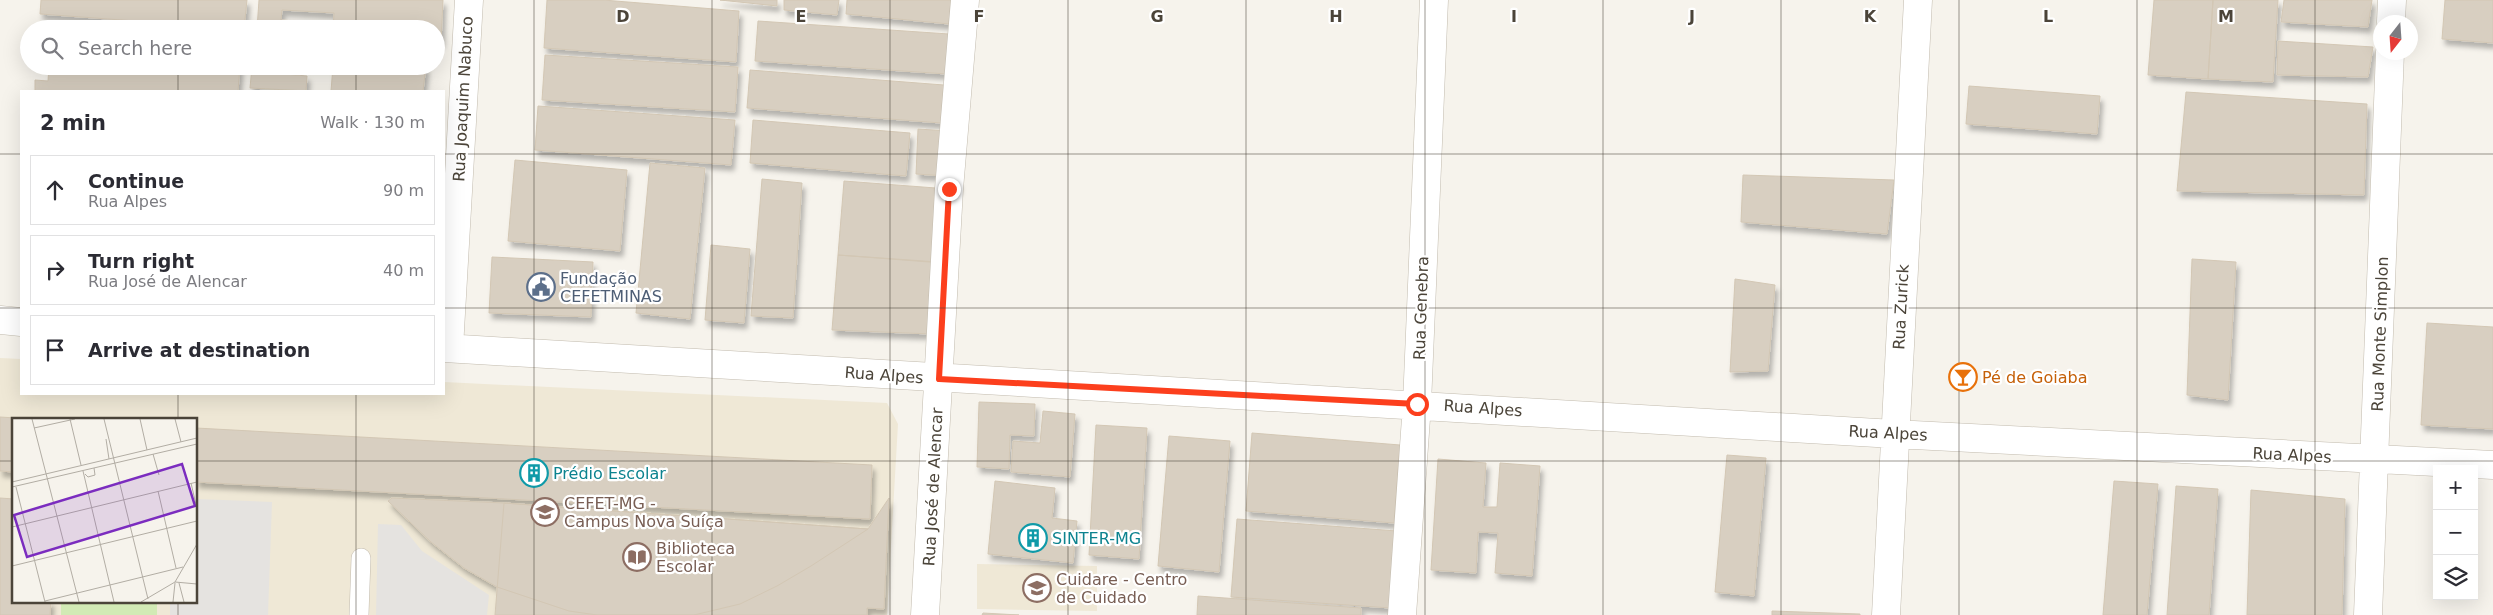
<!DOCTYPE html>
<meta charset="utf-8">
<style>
body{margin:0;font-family:"DejaVu Sans",sans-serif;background:#f7f7f7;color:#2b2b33}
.controls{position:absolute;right:15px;bottom:15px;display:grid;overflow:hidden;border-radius:0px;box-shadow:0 5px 20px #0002}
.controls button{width:45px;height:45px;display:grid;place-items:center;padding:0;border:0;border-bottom:1px solid #e1e1e2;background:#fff;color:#2b2b33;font:25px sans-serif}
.compass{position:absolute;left:2373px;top:15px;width:45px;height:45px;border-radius:50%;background:#fff;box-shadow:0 5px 20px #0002;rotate:197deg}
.stop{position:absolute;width:15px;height:15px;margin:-11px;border:4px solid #fc3f1d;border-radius:50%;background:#fff}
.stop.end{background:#fc3f1d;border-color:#fff;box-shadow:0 1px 5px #0008}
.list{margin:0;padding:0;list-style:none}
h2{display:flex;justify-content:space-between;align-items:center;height:65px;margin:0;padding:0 20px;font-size:21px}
h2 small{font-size:16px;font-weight:400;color:#7c7c81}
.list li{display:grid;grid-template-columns:32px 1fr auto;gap:15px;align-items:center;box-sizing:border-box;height:70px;margin:0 10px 10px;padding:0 10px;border:1px solid #e1e1e2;border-radius:0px}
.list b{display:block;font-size:19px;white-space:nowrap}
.list p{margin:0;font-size:16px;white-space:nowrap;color:#7c7c81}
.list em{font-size:16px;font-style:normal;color:#7c7c81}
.icon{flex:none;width:28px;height:28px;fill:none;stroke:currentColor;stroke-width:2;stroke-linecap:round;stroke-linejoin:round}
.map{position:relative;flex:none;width:2493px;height:615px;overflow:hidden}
.search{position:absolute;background:#fff;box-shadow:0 5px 20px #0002;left:20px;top:20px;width:425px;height:55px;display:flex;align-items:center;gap:12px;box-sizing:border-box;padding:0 18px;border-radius:28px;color:#7c7c81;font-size:19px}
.panel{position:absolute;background:#fff;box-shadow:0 5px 20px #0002;left:20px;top:90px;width:425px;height:305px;border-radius:0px}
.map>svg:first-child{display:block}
</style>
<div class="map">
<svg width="2493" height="615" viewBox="0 0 2493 615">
<defs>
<filter id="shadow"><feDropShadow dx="3" dy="5.5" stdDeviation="2.5" flood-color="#0004"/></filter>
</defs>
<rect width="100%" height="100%" fill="#f6f3ec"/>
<path fill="#efe8d6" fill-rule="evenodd" d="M0,358L21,359V394H444V382L887,403L898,424L887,615H0ZM14,419H196V601H14Z
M977,564L1097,566V611L977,609Z"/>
<path fill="#d2eab5" d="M61,601H157V615H61Z"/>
<path fill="#e5e3e0" d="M196,499L272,502L268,615H170V601H196Z
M378,524L401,525L422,551L489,595L487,615H376Z"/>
<path fill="#d8cfc1" stroke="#d3c7b4" filter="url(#shadow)" d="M41,0H247L244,29L40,14Z
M259,0H443L441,42H436V29H333L334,13L282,10L281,20L298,21V29H257Z
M547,0H603L739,11L736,62L544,48Z
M720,0H777V6Z
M784,0H839L837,15L784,10Z
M847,0H951L949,24L846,14Z
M2154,0H2213L2208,79L2148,75Z
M2213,0H2278L2273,82L2208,79Z
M2284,0H2372L2368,27L2281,22Z
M2445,0H2493V43L2442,39Z
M758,21L949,34L947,74L755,61Z
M38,25L96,29H38Z
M2278,41L2373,47L2368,77L2277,75Z
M545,55L738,67L735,112L542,100Z
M49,66H240L238,91H35V80L48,81Z
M252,66H275V73L307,76L306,91L250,88Z
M333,66H426L423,91H331Z
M750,70L944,85L941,123L747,108Z
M1969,86L2100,96L2097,134L1966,124Z
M2186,92L2367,104L2364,195L2177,191Z
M538,106L735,120L731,165L535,150Z
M753,120L910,133L906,176L750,163Z
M918,129L949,131L946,176L916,174Z
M515,160L627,170L620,251L508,241Z
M650,163L705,168L690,319L636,313Z
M1743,175L1894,180L1887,234L1741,222Z
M762,179L802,183L793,318L751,316Z
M844,181L949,189L943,263L838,255Z
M711,245L750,249L744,323L705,320Z
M838,255L938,262L931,334L832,330Z
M492,257L593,262L591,317L489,313Z
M2192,259L2236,262L2228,400L2187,395Z
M1735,279L1775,285L1768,371L1730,372Z
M2427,323L2493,327V429L2421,425Z
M979,402L1035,404L1034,436L1010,435L1009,469L977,467Z
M1043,411L1075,414L1070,477L1011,472L1013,441L1040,443Z
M0,417L32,419H14V472L0,471Z
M1096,425L1147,428L1139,559L1089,555Z
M196,428L872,465L870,519L196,482Z
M1252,433L1400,445L1394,523L1246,511Z
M1169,436L1230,441L1219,572L1158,566Z
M1727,455L1766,458L1754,596L1715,592Z
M1438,459L1486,463L1483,507H1497L1500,463L1540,466L1532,576L1495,573L1498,533L1478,532L1476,573L1431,570Z
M995,481L1055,488L1052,518L1077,521L1073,563L988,554Z
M2114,481L2158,484L2147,615H2103Z
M2176,486L2218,489L2209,615H2167Z
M2251,490L2345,499L2342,615H2247Z
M0,498L14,499V601H51L50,615H0Z
M392,498L504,503L868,529L811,566L777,586L740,604L694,615H597L569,611L497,587L464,568L431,542L388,501Z
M889,498L884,609L867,608V615H495L504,503L868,529Z
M1237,519L1397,531L1391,608L1231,597Z
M1198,596L1361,608V615H1197Z
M1772,611L1860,614V615H1772Z
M983,613L1019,615H982Z"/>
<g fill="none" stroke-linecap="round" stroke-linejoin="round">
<defs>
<path id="lane" d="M359,615L361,558"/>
<path id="street" d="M2391,22L2392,0
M0,320L21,322
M444,348L1894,434L2493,465
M449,348L469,0
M925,615L949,189L965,0
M1402,615L1417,404L1434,0
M1886,615L1918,0
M2368,615L2390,52"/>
</defs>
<use href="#lane" stroke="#c2bbae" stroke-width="20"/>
<use href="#street" stroke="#c2bbae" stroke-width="29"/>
<use href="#lane" stroke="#fff" stroke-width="19"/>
<use href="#street" stroke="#fff" stroke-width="28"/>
</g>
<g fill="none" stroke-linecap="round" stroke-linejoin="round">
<path stroke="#fc3f1d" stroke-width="6" d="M949,189L939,379L1417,404"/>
</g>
<path fill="none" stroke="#4b4439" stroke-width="1" stroke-opacity="0.55" d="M178,0V29M356,0V29M534,0V615M712,0V615M890,0V615M1068,0V615M1246,0V615M1425,0V615M1603,0V615M1781,0V615M1959,0V615M2137,0V615M2315,0V615M178,66V91M356,66V91M0,154H21M444,154H2493M0,308H21M444,308H2493M178,394V419M356,394V615M0,461H14M196,461H2493M178,601V615"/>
<defs>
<symbol id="civic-ring" viewBox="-11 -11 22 22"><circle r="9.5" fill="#fff" stroke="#5c6f8a" stroke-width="1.5"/><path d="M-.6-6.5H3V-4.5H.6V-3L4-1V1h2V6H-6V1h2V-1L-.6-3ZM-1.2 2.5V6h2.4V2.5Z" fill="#5c6f8a"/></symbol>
<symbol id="bar-ring" viewBox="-11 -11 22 22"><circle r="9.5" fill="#fff" stroke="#e8710a" stroke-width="1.5"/><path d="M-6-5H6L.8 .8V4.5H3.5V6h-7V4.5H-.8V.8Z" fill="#e8710a"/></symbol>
<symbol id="building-ring" viewBox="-11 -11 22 22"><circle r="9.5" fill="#fff" stroke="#0f9aa8" stroke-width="1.5"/><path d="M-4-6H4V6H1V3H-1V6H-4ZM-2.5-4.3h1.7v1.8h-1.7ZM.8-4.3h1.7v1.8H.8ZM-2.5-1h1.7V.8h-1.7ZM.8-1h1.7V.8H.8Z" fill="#0f9aa8"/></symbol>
<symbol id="university-ring" viewBox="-11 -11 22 22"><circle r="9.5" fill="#fff" stroke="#8d6e63" stroke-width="1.5"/><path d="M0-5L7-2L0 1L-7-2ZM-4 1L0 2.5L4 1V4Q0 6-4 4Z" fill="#8d6e63"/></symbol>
<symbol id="library-ring" viewBox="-11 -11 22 22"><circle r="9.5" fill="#fff" stroke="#8d6e63" stroke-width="1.5"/><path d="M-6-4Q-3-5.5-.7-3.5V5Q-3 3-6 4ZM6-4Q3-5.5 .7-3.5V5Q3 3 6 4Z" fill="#8d6e63"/></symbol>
<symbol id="school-ring" viewBox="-11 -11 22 22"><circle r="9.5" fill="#fff" stroke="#8d6e63" stroke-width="1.5"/><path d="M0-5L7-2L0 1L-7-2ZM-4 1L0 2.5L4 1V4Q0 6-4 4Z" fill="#8d6e63"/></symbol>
</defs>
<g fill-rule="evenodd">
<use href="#civic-ring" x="525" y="271" width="32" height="32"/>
<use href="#bar-ring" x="1947" y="361" width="32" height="32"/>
<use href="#building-ring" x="518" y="457" width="32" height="32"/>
<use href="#university-ring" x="529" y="496" width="32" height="32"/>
<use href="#building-ring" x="1017" y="522" width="32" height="32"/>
<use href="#library-ring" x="621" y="541" width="32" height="32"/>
<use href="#school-ring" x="1021" y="572" width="32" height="32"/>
</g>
<g text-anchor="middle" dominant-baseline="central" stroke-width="4.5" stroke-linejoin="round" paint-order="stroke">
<g font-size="16" fill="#4b4439" stroke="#fff">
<text transform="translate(463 99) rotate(-87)">Rua Joaquim Nabuco</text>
<text transform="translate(1901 307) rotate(-87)">Rua Zurick</text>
<text transform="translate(1421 308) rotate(-88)">Rua Genebra</text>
<text transform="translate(2380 334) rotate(-88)">Rua Monte Simplon</text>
<text transform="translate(884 375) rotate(4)">Rua Alpes</text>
<text transform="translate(1483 408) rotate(4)">Rua Alpes</text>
<text transform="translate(1888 433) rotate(3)">Rua Alpes</text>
<text transform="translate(2292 455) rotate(3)">Rua Alpes</text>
<text transform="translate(933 487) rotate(-87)">Rua José de Alencar</text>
</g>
<g font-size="16" fill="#4e5e75" stroke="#fff" text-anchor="start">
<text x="560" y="278">Fundação<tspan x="560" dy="18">CEFETMINAS</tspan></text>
</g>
<g font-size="16" fill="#c56008" stroke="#fff" text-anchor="start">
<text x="1982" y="377">Pé de Goiaba</text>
</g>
<g font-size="16" fill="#0d838f" stroke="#fff" text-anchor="start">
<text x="553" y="473">Prédio Escolar</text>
<text x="1052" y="538">SINTER-MG</text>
</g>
<g font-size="16" fill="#785e54" stroke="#fff" text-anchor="start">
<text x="564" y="503">CEFET-MG -<tspan x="564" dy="18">Campus Nova Suíça</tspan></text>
<text x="656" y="548">Biblioteca<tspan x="656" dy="18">Escolar</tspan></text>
<text x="1056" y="579">Cuidare - Centro<tspan x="1056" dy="18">de Cuidado</tspan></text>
</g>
</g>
<g transform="translate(12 418)">
<rect width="185" height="185" fill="#f6f3ec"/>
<path fill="none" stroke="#b2ada4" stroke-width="1" d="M20,1L67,184M58,1L69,47M92,1L136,181M128,1L135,32M163,1L169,24M22,10L63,1M94,21L97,41M141,36L147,57M71,53L102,184M73,56L76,59L83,57L82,50M0,64L185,20M179,65L185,91M0,69L185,26M4,69L33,184M146,73L164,150M0,109L185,64M0,148L185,103M163,164L185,166M167,165L172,184M33,183L171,149M129,184L163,164L185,126M161,184L163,165"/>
<path fill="#7b2cbf" fill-opacity="0.15" stroke="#7b2cbf" stroke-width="2.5" d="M170,46L183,88L15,139L2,97Z"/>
<rect width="185" height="185" fill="none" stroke="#4b4439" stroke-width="2.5"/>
</g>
<g font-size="16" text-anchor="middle" font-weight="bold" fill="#4b4439" stroke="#fff" stroke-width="4.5" stroke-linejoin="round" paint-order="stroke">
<text x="623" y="22">D</text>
<text x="801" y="22">E</text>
<text x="979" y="22">F</text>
<text x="1157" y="22">G</text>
<text x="1336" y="22">H</text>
<text x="1514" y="22">I</text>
<text x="1692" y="22">J</text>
<text x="1870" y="22">K</text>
<text x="2048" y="22">L</text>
<text x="2226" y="22">M</text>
</g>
</svg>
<div class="controls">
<button>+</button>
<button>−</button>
<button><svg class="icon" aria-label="layers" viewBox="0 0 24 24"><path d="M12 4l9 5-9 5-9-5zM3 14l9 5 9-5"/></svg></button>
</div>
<svg class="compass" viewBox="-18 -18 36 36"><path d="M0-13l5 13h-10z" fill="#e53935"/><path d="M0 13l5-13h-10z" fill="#7c7c81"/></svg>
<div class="stop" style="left:1417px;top:404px"></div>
<div class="stop end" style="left:949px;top:189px"></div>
<div class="search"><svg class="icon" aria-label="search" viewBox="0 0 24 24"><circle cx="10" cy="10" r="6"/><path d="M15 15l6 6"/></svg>Search here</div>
<section class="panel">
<h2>2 min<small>Walk · 130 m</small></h2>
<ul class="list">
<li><svg class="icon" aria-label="ahead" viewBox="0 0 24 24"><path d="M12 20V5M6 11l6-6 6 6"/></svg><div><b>Continue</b><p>Rua Alpes</p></div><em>90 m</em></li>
<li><svg class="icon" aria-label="right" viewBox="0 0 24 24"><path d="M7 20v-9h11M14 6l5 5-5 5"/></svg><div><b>Turn right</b><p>Rua José de Alencar</p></div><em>40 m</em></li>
<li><svg class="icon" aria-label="arrive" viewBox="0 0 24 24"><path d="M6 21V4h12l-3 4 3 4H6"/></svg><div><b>Arrive at destination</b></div></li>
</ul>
</section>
</div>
